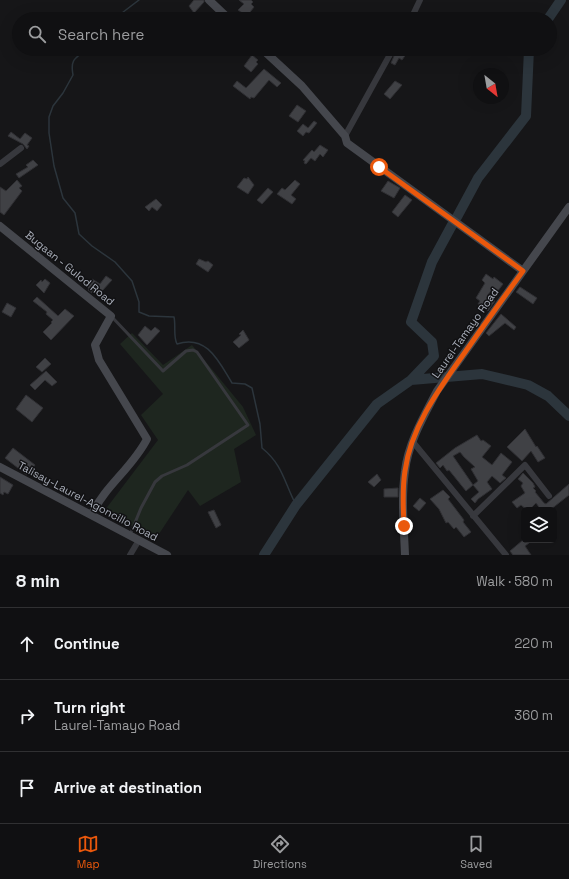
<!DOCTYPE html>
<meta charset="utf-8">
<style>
body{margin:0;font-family:"Space Grotesk",sans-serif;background:#19191b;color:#f1f3f6}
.controls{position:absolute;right:12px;bottom:12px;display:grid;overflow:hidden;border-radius:6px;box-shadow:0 4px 16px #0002}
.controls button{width:36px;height:36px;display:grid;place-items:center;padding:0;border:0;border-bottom:1px solid #303032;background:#101012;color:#f1f3f6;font:20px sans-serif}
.compass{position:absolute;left:473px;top:68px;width:36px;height:36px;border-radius:50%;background:#101012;box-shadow:0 4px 16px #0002;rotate:149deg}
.stop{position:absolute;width:12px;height:12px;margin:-9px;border:3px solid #ea580c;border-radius:50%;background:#fff}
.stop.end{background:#ea580c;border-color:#fff;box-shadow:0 1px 4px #0008}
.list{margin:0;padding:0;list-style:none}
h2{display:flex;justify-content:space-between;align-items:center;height:52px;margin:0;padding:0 16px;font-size:17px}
h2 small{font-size:13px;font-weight:400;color:#9c9d9f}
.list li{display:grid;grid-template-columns:26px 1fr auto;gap:12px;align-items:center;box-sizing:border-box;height:72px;padding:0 16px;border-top:1px solid #303032}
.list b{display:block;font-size:15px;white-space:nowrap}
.list p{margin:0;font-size:13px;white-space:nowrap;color:#9c9d9f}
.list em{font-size:13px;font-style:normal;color:#9c9d9f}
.icon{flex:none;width:22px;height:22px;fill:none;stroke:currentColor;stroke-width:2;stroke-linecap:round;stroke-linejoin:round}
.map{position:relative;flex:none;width:569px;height:555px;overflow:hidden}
.search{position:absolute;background:#101012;box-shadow:0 4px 16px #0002;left:12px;right:12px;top:12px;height:44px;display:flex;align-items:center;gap:10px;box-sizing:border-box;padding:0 14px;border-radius:22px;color:#9c9d9f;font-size:15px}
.sheet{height:268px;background:#101012}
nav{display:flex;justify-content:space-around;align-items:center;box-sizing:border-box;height:56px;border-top:1px solid #303032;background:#101012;font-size:11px;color:#9c9d9f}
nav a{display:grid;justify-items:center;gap:2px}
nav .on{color:#ea580c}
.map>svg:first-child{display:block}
</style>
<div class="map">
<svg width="569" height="555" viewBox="0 0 569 555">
<rect width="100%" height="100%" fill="#161618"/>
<path fill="#1e261f" d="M132,333L163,365L192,345L243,407L256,435L234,449L241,482L200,506L188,490L155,540L105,510L158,440L141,415L163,394L120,344Z"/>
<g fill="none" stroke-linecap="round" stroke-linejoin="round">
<path stroke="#2c353c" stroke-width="1.5" d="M114,19L139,0
M88,49C75,58 70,59 73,75L63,93L53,106L49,117V133L54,166L63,198L75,213L79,234L92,246L115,262L132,281L139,302V312L149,316L174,317C176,326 173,336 177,344C207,334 219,362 232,383L245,384L252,388L260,424L262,448C283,465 284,482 296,505"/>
<path stroke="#2c353c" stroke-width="10" d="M548,19L561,0
M457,217L478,178L526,116L529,49
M411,380L434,356L432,342L411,322L432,262L452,225
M264,555L296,505L377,404L411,380L482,374L528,385L548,396L569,416"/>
</g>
<path fill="#404145" stroke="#303034" d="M194,0H204V2L194,13L189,6Z
M239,0H251L253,2L251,4L254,7L247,16L238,10L244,4Z
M397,49H402L407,53L402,60L399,58L395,65L391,63Z
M252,55L258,60L256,62L258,64L251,72L244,66Z
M264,69L281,83L277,87L269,80L254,98L251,97L250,99L233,86L237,81L246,88Z
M395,81L402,85L390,99L384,94Z
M297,105L306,111L298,122L289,116Z
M314,121L317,123L309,133L306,132L303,136L297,131L303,124L308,128Z
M11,132L20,139L25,133L32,138L27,145L29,146L27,149L23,144L8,136Z
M320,145L328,150L323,157L320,154L315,161L311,158L306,164L304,163L305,161L303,160L312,150L314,152Z
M33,160L38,165L19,178L16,174L28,167L26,165Z
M248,177L254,185L248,194L237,187L244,178L247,179Z
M17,180L22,186L19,188L22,191L4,215L0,212V187L6,191Z
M295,180L300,184L291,195L296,199L292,204L277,194L282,188L285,190Z
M388,181L400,188L394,198L381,191Z
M268,188L273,192L262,204L257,200Z
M405,195L412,200L398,217L392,212Z
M156,199L162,205L157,211L152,207L149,211L145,207Z
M199,259L206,262L208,261L213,265L208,272L196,264Z
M486,274L493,279L494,277L503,284L497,292L493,288L487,296L495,301L488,311L478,304L480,301L476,298L485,283L482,280Z
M106,276L112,280L102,291L97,287L92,293L88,290L89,289L87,287L92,279L100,284Z
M45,279L50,283L44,293L36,285L41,280L42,282Z
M520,287L537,298L533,304L516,292Z
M37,297L58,316L65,309L74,316L51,340L43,332L52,323L51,322L53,320L46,314L47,312L33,301Z
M7,303L16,308L11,317L2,312Z
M501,314L516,327L514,330L505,323L489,336L486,333Z
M145,326L151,331L155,327L160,331L147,345L138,335Z
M243,330L249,340L239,348L233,342L241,335L239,334Z
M45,358L51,364L42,372L36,367Z
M46,371L57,382L52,386L45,380L35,390L30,385Z
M26,395L43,408L32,422L16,409Z
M525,429L536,447L537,446L545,458L538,462L531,451L522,461L507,447Z
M477,435L481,441L483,440L491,446L482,457L492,465L501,453L512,462L502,475L506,478L500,483L492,476L487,482L492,489L478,499L475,503L471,499L479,492L473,485L478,481L471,469L475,467L464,457L460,452L453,456L473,485L466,491L449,470L447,471L443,465L440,468L436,463L455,448Z
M13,448L35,465L27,475L5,458Z
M523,473L533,483L535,487L533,488L536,491L535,492L544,503L546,504L569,484V495L550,510H541L536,503L529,510H527L521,505L517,508L512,502L525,493L521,486L523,483L518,479Z
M377,474L381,480L374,487L368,482Z
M0,477L13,485L8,494L4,492L3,495L0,493Z
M398,488V497H384V489Z
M443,490L450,497L448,499L464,520L463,522L471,532L464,537L456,527L454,529L448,522L446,523L439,509L430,499Z
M420,498L426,503L419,511L413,506Z
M214,510L221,525L216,528L208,512Z
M523,540H527L529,543L525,546L531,555H513L510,551Z"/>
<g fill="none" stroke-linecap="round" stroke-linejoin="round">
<path stroke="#37383d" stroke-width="3" d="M112,317L163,371L186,351L193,350L197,352L248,425L187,465L162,476L155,482L141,508L130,535"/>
<path stroke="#37383d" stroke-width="6" d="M411,19L420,0
M345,136L393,49
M0,164L21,148
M413,442L506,555
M473,516L525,465L549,496
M130,555L139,540"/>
<path stroke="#45474d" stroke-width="8" d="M209,0L229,19
M262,49L302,86L345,136L347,143L523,271
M0,226L111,316L95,345L99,360L147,439C133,467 105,486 92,514
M0,467L167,555
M405,555C404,527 401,499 405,471C408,443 424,416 437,391L569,207"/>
</g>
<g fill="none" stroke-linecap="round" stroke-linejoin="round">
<path stroke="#ea580c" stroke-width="5" d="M379,167L523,271C504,297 486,322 468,348C442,385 411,425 405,471C402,489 403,507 404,526"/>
</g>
<g text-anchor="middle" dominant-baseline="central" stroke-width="3" stroke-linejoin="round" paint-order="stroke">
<g font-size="11" fill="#a8adb8" stroke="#111113">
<text transform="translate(70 268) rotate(39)">Bugaan - Gulod Road</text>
<text transform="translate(465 333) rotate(-55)">Laurel-Tamayo Road</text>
<text transform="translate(88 501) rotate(28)">Talisay-Laurel-Agoncillo Road</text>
</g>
</g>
</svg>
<div class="controls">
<button><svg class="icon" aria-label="layers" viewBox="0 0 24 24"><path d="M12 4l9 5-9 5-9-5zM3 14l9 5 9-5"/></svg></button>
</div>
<svg class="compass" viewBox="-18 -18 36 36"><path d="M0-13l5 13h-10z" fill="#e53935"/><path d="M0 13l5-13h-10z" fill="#9c9d9f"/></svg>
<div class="stop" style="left:379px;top:167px"></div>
<div class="stop end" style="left:404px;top:526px"></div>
<div class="search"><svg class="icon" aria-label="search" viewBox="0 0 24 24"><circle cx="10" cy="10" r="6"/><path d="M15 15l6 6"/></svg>Search here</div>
</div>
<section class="sheet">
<h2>8 min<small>Walk · 580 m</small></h2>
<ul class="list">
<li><svg class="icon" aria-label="ahead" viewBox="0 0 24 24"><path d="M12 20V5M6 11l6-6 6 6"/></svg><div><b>Continue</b></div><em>220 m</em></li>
<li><svg class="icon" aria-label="right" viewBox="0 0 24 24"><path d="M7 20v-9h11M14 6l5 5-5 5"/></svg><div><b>Turn right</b><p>Laurel-Tamayo Road</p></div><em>360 m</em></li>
<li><svg class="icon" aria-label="arrive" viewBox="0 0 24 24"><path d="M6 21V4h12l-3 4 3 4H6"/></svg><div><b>Arrive at destination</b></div></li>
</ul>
</section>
<nav>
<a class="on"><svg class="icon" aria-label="map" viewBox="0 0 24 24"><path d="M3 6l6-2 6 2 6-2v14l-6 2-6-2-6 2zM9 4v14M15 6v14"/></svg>Map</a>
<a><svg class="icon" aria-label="directions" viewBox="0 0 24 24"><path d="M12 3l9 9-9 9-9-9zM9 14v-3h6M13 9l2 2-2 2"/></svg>Directions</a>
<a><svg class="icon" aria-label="saved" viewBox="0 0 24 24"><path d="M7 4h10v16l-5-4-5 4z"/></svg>Saved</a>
</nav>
